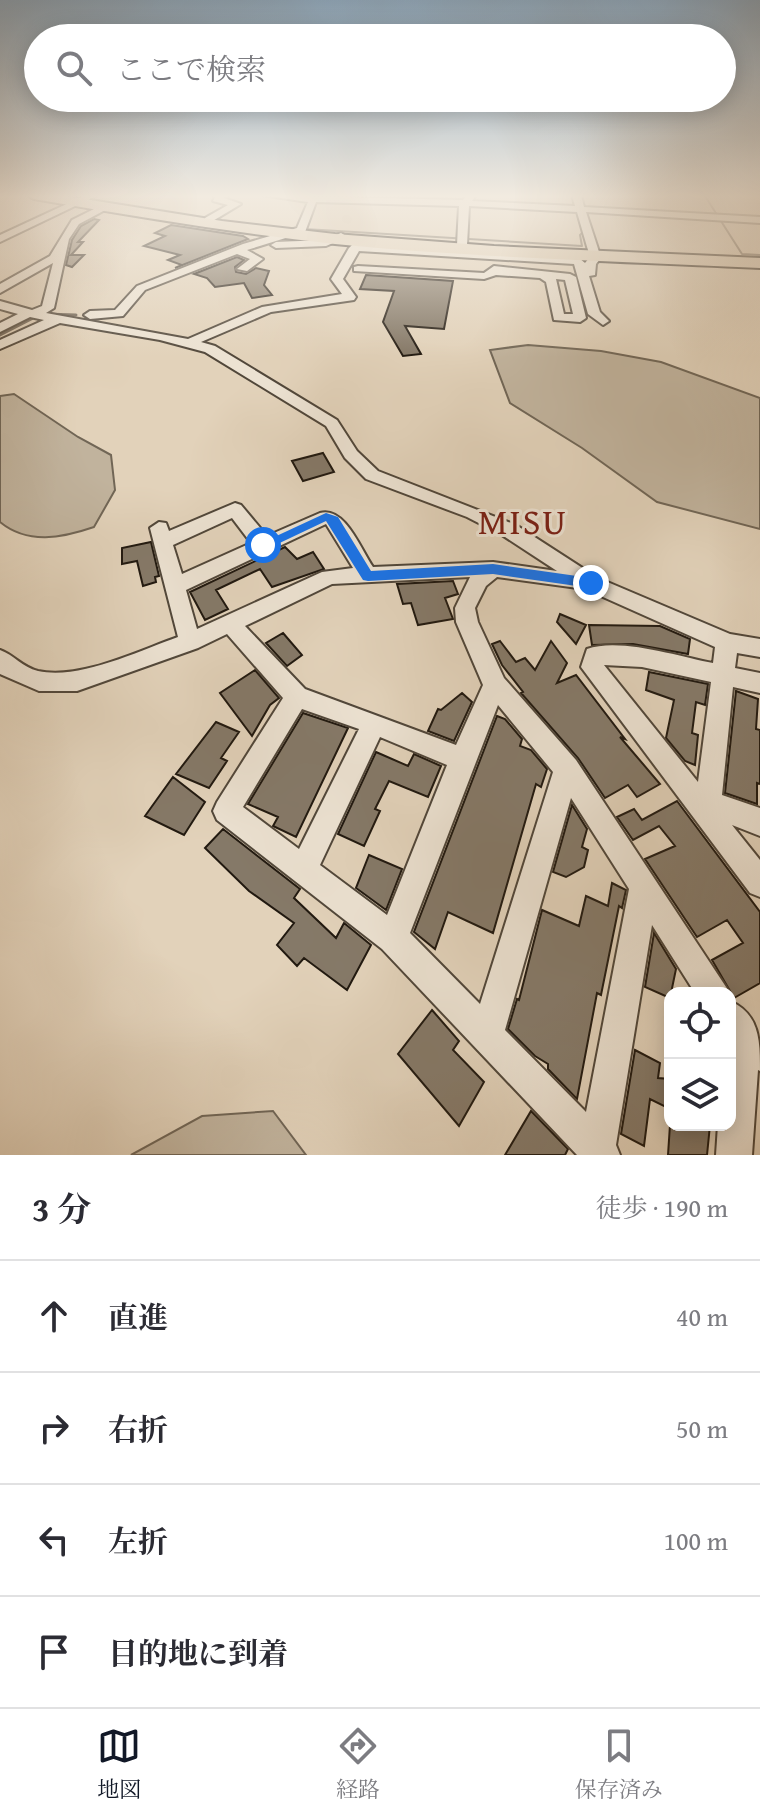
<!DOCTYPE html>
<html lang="ja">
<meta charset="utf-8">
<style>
body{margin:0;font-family:"Gentium Book Plus","Noto Serif JP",serif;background:#f2f2f3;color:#2b2b33}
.controls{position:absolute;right:24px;bottom:24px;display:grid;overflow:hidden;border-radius:16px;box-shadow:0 4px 20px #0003}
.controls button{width:72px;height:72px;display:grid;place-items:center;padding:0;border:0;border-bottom:2px solid #e1e1e2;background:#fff;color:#2b2b33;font:40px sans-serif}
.stop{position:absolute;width:24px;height:24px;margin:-18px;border:6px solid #1a73e8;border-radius:50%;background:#fff}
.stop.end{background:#1a73e8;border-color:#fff;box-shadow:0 2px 8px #0008}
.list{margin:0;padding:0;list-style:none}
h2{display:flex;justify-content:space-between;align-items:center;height:104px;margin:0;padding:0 32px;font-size:34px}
h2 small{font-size:26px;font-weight:400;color:#7c7c81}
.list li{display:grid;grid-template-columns:52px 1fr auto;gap:24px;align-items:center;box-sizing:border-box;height:112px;padding:0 32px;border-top:2px solid #e1e1e2}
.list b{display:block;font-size:30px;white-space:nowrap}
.list em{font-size:26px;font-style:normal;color:#7c7c81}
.icon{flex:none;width:44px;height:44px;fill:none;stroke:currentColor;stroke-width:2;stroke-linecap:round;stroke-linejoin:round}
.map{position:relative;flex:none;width:760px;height:1155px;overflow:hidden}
.search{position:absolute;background:#fff;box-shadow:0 4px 20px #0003;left:24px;right:24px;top:24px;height:88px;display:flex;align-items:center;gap:20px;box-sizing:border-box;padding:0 28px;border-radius:44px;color:#7c7c81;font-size:30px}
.sheet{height:552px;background:#fff}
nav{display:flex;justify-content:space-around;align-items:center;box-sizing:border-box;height:112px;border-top:2px solid #e1e1e2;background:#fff;font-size:22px;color:#7c7c81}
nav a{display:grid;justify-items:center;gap:4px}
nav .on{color:#111827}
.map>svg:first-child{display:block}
</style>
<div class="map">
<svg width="760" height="1155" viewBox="0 0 760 1155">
<rect width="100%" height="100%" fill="#e2d2ba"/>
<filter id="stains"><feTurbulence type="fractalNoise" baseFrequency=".0025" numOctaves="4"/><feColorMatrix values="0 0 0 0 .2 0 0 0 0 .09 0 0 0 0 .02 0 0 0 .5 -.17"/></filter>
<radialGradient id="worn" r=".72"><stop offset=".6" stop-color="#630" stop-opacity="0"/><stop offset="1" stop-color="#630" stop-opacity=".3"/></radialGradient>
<path fill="#c1b39d" stroke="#716656" stroke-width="2" d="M528,345L601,351L661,362L760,398V529L657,502L582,448L510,403L490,350Z
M14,394L78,437L111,455L115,490L94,527C62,538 28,545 0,522V396Z
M273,1111L306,1155H131L202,1116Z"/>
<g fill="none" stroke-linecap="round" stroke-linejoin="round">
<path stroke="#6d6253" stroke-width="2" d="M705,196L742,254L760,255
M305,229L582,246L580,235L585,230"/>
<path stroke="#6d6253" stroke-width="3" d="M45,314L76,315
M97,318L123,315L131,305
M0,335L37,316"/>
</g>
<path fill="#857968" stroke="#211910" stroke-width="2" d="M94,219L99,220L78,242H83L71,255H84L72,267L66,265L72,240L81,226Z
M171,225L243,236L248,239L175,268L182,265L168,260L180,255L144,246L165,236L155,233Z
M237,257L244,260L235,267L236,272L246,274L256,268L269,271L264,285L272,295L252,298L244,283L215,287L207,278L194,274Z
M366,275L453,281L444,329L405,326L421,354L403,356L383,322L394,291L360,289Z
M323,453L334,472L303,481L292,461Z
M151,542L159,576L155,577L156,582L143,586L137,561L122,564V548Z
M285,547L297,559L313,552L324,569L272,587L260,569L216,590L228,609L205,620L190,592Z
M453,581L458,594L445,598L453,619L418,625L411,603L403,604L397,584Z
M560,614L586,625L576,644L557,622Z
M589,625L660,626L690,639L688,654L633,644L592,645Z
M283,633L302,655L287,666L266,643Z
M500,641L516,662L525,658L535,670L551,641L567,663L557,683L576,675L625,739L620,737L660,784L637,797L628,785L605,798L578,758L521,693L523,692L502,665L492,644Z
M255,670L279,698L270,705L252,736L220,693Z
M649,672L708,684L705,705L696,702L692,733L698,735L695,765L685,761L666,738L674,700L646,690Z
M736,691L758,699L756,729L760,730V784L757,783V804L725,793Z
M462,693L472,702L454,741L428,731L438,709L441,710Z
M303,713L348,728L296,837L273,826L278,817L248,804Z
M497,716L505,719L522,739L520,746L531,750L547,769L541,787L536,784L493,933L448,912L435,949L414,932Z
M216,722L239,732L221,758L227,761L209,788L176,774Z
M376,752L408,766L414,754L441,766L428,797L389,781L375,809L380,811L364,846L338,834Z
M173,777L205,802L184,835L145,816Z
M677,801L760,912V983L734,998L712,960L743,943L727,920L697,937L645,859L675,846L659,826L633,840L617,817L634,809L642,820Z
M572,805L587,829L582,847L588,850L584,867L566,877L553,872Z
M223,829L300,889L294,898L336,938L344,923L371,945L347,990L304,958L297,966L277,945L294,923L249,891L205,848Z
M369,855L402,869L386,910L356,888Z
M612,883L626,890L622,908L619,906L601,995L597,993L577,1099L548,1069V1064L535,1056L508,1029L517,999L519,1000L542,910L579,926L586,896L608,906Z
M654,933L676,969L670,998L645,987Z
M432,1010L459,1041L453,1050L484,1082L459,1126L398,1054Z
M635,1050L660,1063L658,1078L670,1079V1109L650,1099L644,1146L621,1134Z
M531,1111L568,1149L565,1155H505Z
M670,1125H710L707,1155H668Z"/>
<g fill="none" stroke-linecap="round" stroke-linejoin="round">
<defs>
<path id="minor" d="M86,195H98L0,242V235Z
M216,195H227L224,198L241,204L211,222H205V218L228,205L213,201Z
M262,195L463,200L467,195H476L472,201L575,206L572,195H581L584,207L760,217V223L586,212L601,258L596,264L595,275L589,276L600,312L609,321L603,325L588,314L574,264L359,251L343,279L356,297L354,300L271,312L201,342L215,346L337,420L357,451L378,471L516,525L598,578L730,634L760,639V657L737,653L735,668L760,673V693L733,687L722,795L760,808V836L732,825L760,860V897L750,893L581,667L587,649C620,637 680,657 713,663L715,647L585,589L497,577L486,586L475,608L478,622L504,678L576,760L730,993H695L652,925L616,1145L620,1155H577L382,949L217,820L213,811L217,802L283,698L227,634L198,648L77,691H39L0,674V650C14,655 22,667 38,671C80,680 138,651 178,637L150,528L159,522L166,523L169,531L235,503L241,505L267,536L320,513C345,506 361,550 373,567L493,562L557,571L502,535L467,517L366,479L345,458L326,426L205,352L160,340L60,323L0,349V340L44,320L30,317L0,332V323L18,314L0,309V301L32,310L42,306L53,263L0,293V284L50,256L72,220L104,204L107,209L79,224L69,239L54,308L46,313L188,339L262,307L342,294L331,279L349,248L360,237L365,240L362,245L579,258L585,263L590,257L577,212L469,206L467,245L462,248L457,245L459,206L316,202L305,232L247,250L263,259L247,271L237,269L250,259L237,254L145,290L123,316L90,319L84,315L90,311L115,310L137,286L243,244L297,228L308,202ZM232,518L251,543L182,574L173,545ZM326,524L353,568L322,572L197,629L186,590ZM470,577L455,608L456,622L483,685L456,745L305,689L245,626L332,584ZM604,665L642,667L711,682L698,782ZM498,705L553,772L480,1004L410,933ZM302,709L359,729L299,849L243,807ZM380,737L447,765L387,915L320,865ZM571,798L629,889L586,1112L505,1030Z
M341,233L346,236L345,238L326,246L276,248L271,245L276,242L324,240Z
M358,266L484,273L494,266L570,274L576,277L586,318L580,322L554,320L546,282L540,278L496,275L484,279L354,271V267ZM556,279L565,280L573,314H564Z
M730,1001C760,1014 760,1041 760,1071L758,1070L752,1155H716L718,1125H730Z"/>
<path id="highway" d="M27,195H59L222,221L335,234L494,246L760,258V268C618,261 476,258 335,244C234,233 134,216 34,199Z"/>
</defs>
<use href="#minor" stroke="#51473a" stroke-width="4"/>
<use href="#highway" stroke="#211910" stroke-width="4"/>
<use href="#minor" fill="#ece2d2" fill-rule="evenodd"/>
<use href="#highway" fill="#e2d2ba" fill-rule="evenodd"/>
</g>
<linearGradient id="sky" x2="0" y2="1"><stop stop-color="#8ba7be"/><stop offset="0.55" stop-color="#f2ebe0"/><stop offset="1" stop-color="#f2ebe0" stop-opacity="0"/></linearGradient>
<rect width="760" height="357" fill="url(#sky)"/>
<path fill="#1a73e8" d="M326,513L338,517L371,571L493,564L591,578L598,583L591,588L493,574L368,581L363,580L326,521L267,549H258L257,545Z"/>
<g text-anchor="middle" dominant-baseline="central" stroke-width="6" stroke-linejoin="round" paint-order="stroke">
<g font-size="36" letter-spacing="2" fill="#7a1f14" stroke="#ece2d2">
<text x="523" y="520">MISU</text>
</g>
</g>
<rect width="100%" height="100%" filter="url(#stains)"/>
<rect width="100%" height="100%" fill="url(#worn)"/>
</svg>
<div class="controls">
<button><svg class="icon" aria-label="locate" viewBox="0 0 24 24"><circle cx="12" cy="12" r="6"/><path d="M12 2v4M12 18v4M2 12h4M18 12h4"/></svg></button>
<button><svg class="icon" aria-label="layers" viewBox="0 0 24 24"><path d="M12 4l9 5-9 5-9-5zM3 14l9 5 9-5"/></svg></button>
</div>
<div class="stop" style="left:263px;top:545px"></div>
<div class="stop end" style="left:591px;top:583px"></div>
<div class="search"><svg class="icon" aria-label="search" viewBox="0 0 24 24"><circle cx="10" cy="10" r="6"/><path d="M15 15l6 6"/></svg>ここで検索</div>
</div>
<section class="sheet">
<h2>3 分<small>徒歩 · 190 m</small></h2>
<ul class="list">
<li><svg class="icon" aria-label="ahead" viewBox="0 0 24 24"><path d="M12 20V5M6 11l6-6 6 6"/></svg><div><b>直進</b></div><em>40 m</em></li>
<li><svg class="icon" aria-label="right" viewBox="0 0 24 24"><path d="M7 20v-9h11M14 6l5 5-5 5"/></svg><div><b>右折</b></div><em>50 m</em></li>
<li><svg class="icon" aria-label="left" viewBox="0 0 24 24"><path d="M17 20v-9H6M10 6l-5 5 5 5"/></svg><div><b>左折</b></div><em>100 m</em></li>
<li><svg class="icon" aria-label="arrive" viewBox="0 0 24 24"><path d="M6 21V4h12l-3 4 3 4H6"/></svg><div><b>目的地に到着</b></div></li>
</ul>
</section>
<nav>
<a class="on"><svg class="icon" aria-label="map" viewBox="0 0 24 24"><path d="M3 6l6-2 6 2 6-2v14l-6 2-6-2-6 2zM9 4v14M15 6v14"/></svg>地図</a>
<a><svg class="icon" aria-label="directions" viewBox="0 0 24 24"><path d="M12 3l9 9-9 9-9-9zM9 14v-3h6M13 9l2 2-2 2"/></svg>経路</a>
<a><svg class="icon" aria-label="saved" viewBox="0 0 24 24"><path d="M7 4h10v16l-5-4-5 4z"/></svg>保存済み</a>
</nav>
